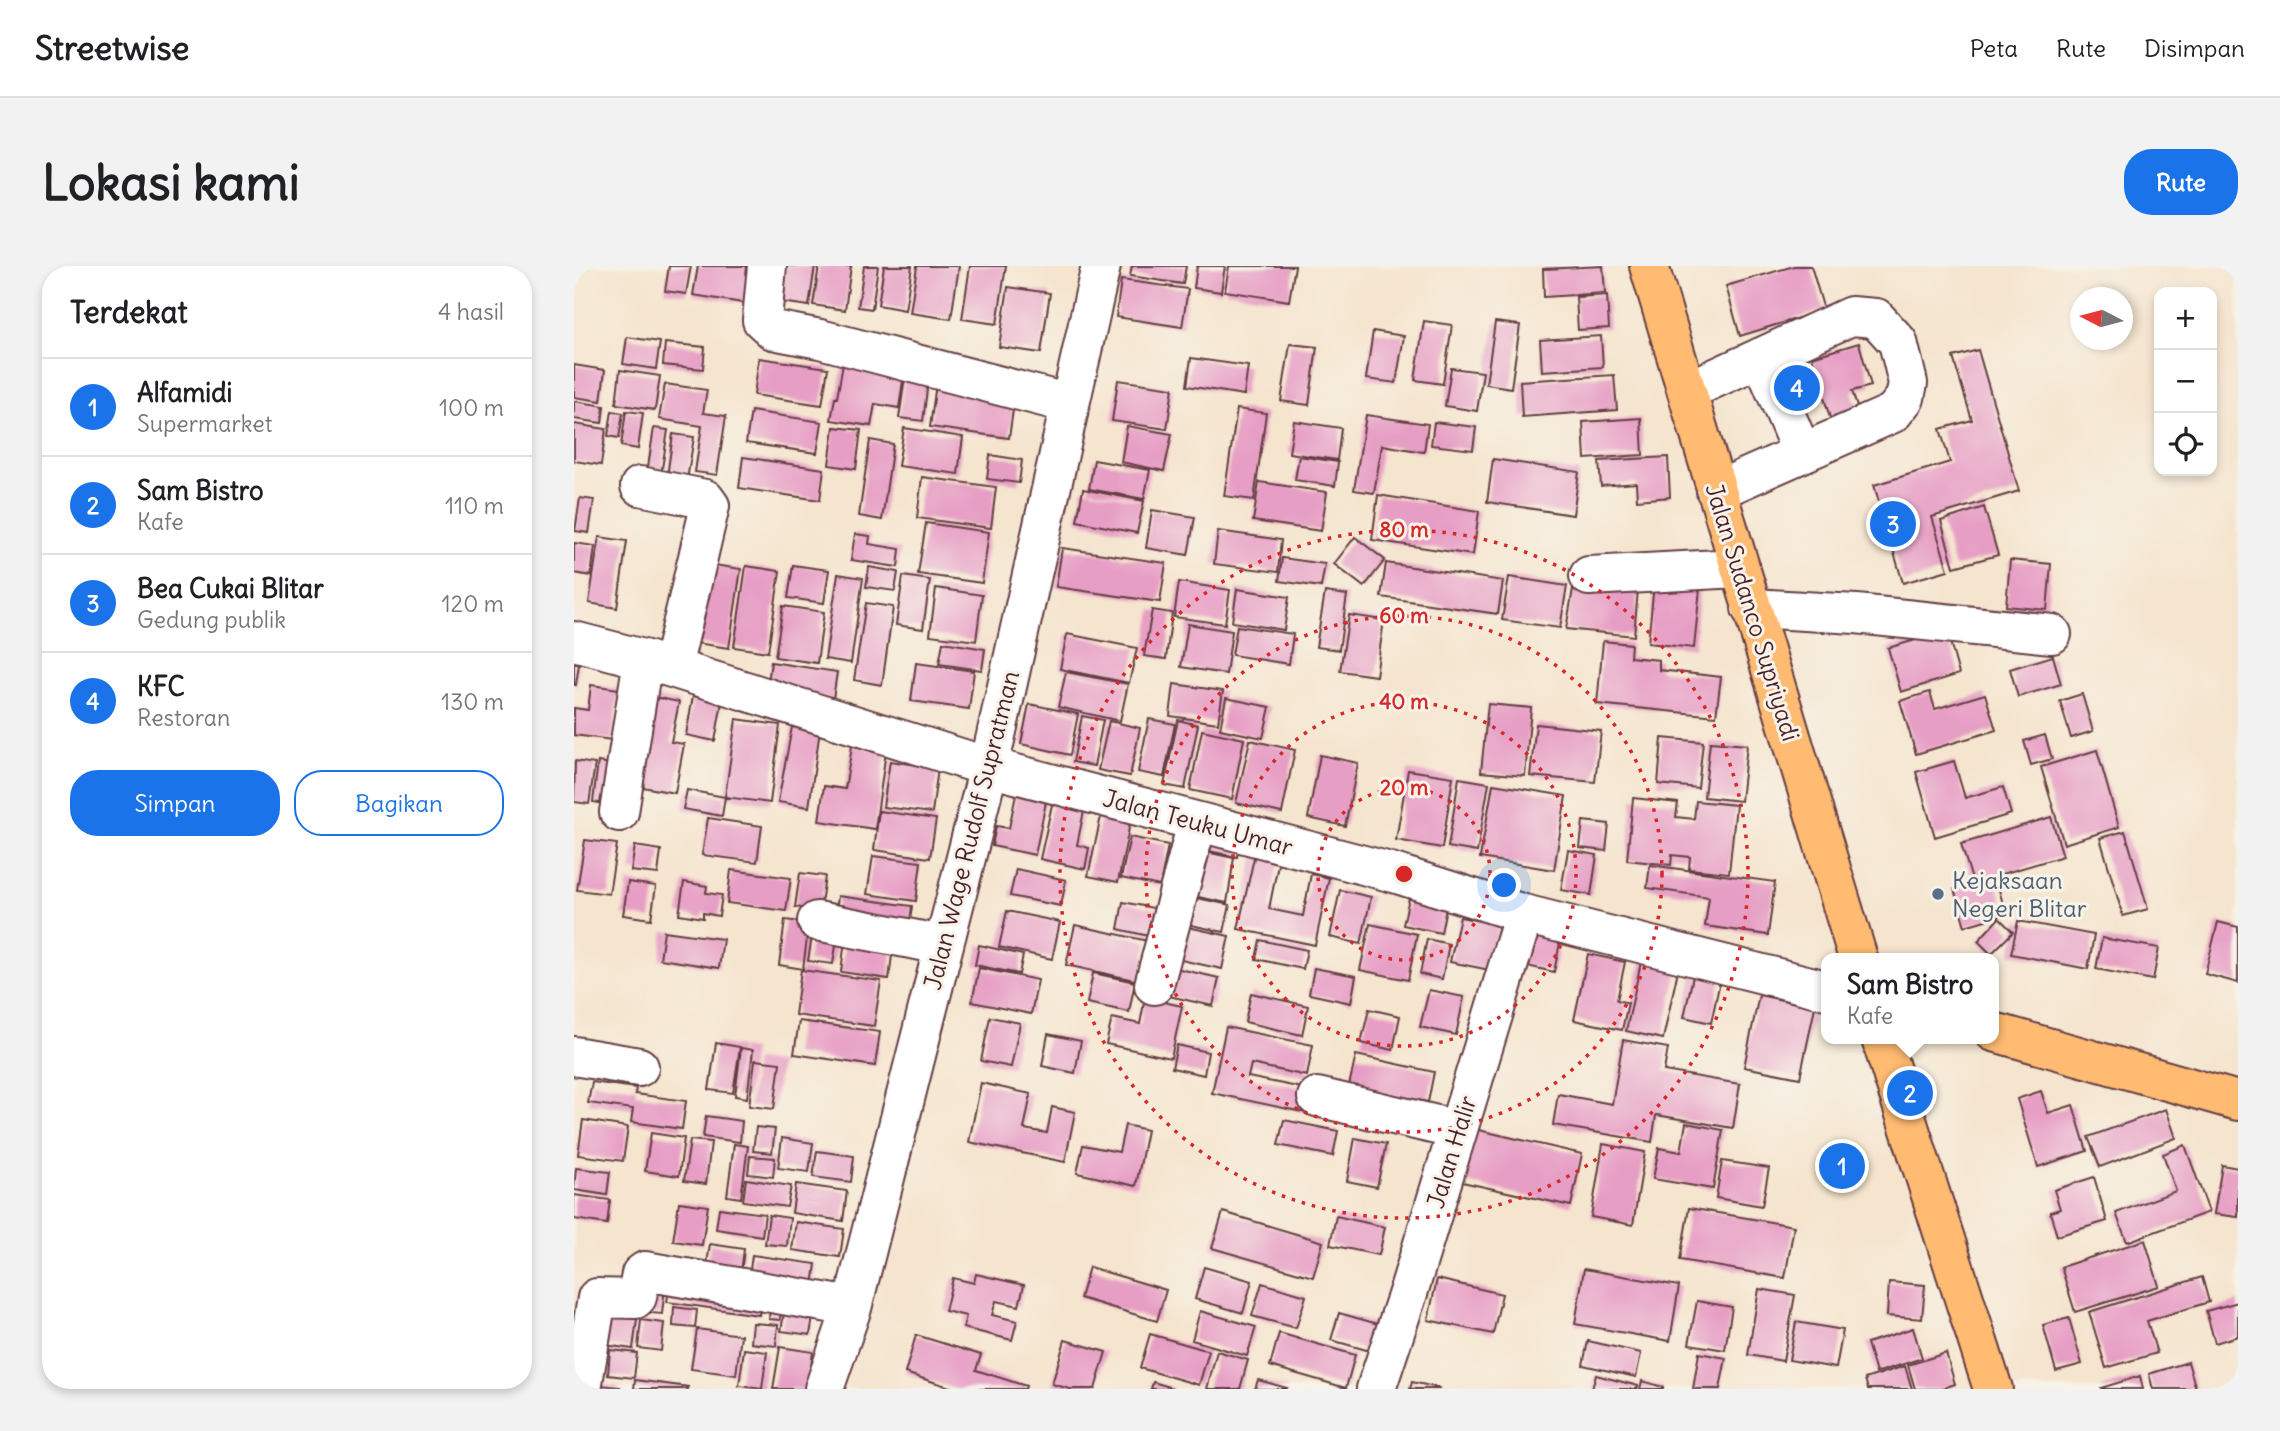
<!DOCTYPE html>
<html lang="id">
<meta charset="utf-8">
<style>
body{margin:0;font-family:Delius,sans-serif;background:#f2f2f2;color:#202124}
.controls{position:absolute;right:21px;top:21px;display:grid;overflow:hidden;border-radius:14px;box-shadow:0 4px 10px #0003}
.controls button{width:63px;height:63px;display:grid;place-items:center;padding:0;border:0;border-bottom:2px solid #e0e0e0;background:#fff;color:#202124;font:35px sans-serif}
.compass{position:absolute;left:1496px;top:21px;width:63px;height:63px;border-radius:50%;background:#fff;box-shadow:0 4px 10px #0003;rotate:276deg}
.you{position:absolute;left:931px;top:620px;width:24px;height:24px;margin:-18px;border:5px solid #fff;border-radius:50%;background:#1a73e8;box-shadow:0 0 0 10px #1a73e833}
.badge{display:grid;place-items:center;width:46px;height:46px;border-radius:50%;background:#1a73e8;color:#fff;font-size:23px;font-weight:700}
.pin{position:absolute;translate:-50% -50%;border:4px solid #fff;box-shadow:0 2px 7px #0006}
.popup{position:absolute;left:1247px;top:687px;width:178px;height:91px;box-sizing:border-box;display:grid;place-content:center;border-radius:14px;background:#fff;filter:drop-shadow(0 2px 5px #0005);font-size:23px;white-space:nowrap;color:#757577}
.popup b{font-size:26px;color:#202124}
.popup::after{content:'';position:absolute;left:50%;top:100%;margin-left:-14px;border:14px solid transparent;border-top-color:#fff}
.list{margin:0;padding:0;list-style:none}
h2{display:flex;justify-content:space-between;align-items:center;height:91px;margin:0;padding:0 28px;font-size:30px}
h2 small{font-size:23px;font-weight:400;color:#757577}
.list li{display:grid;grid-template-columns:46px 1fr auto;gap:21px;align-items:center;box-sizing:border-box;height:98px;padding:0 28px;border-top:2px solid #e0e0e0}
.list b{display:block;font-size:26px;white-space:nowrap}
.list p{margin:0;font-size:23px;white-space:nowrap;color:#757577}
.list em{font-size:23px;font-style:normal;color:#757577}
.actions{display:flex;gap:14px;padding:21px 28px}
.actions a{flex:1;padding:16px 0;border:2px solid #1a73e8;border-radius:28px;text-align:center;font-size:24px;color:#1a73e8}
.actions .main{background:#1a73e8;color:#fff}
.icon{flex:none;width:38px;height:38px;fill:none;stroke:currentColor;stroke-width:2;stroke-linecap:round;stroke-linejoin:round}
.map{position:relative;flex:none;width:1664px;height:1123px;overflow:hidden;border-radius:28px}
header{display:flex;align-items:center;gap:42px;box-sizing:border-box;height:98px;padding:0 35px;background:#fff;border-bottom:2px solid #e0e0e0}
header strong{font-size:33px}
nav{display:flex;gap:38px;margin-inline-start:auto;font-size:24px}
.intro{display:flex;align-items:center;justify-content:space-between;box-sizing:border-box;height:168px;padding:0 42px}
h1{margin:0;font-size:49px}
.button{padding:18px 32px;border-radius:28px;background:#1a73e8;color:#fff;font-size:24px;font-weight:700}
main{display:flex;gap:42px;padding:0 42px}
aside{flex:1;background:#fff;border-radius:28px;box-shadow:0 4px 10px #0003}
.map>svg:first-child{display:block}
</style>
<header>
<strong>Streetwise</strong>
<nav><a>Peta</a><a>Rute</a><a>Disimpan</a></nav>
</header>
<div class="intro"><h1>Lokasi kami</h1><a class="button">Rute</a></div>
<main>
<aside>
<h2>Terdekat<small>4 hasil</small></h2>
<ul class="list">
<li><span class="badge">1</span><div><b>Alfamidi</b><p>Supermarket</p></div><em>100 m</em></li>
<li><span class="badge">2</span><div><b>Sam Bistro</b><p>Kafe</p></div><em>110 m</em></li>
<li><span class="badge">3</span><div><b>Bea Cukai Blitar</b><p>Gedung publik</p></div><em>120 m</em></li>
<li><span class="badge">4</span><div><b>KFC</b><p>Restoran</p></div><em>130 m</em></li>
</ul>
<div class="actions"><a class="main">Simpan</a><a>Bagikan</a></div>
</aside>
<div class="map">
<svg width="1664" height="1123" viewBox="0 0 1664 1123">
<rect width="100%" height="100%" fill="#f7f3e8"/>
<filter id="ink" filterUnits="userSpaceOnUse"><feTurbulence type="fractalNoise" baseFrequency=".0143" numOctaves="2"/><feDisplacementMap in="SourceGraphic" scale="14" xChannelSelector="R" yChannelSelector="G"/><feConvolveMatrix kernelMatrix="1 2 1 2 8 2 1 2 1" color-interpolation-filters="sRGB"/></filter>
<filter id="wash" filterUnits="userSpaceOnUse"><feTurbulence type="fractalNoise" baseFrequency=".00686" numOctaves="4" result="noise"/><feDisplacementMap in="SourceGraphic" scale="28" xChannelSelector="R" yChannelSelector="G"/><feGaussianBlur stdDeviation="1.57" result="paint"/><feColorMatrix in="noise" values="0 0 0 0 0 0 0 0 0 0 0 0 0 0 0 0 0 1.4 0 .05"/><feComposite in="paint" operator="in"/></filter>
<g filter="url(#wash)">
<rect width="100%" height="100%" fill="#f5e4ce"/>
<g id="blocks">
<path fill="#e79ec5" d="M95,0H117L112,28L91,25Z
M124,0H181L175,38L119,29Z
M212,0H241L235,40L207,36Z
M245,0H277L271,44L239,39Z
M290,0H304L298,43L284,41Z
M310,0H338L331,44L304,39Z
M343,0H385L377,53L336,47Z
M396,0H432L423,58L388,53Z
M558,0H612L609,18L556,10Z
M623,0H651L647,26L620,22Z
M655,0H721L715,35L651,25Z
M1029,0L1031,27L970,31L969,3Z
M1220,0H1237L1250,44L1166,70L1152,20Z
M547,14L614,23L608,61L542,51Z
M434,21L476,27L467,87L425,81Z
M1033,29L1035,62L1004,64L1002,31Z
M850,55L878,59L869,118L841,114Z
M921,56L946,59L937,122L912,118Z
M799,65L830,70L822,117L792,113Z
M1027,70L1029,101L968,105L966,74Z
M53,71L86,76L82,103L49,98Z
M91,77L131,81L129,103L89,99Z
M1285,77L1297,120L1278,125L1284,144L1256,152L1238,91Z
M716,78L743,81L735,139L707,135Z
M1404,84L1445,225L1358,251L1374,304L1329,317L1300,219L1376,196L1366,163L1398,154L1379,91Z
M185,92L254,102L248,139L180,129Z
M270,92L331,101L325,142L301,138L297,160L257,154L261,132H263Z
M617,92L674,100L670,129L613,120Z
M0,99L31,104L27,135L0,131Z
M877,102L909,106L903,145L871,140Z
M46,104L86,110L81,144L42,138Z
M332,104L355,108L349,155L325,152Z
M1040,109L1043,144L948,151L946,115Z
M544,114L599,122L593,163L538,155Z
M91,118L133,124L129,147L152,150L143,209L121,206L128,160L85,153Z
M362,118L441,130L435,172L356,161Z
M0,135L30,140L28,157L0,153Z
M663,143L692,147L680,234L650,230Z
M38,145L49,147L45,172L34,170Z
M52,145L69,147L64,183L47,180Z
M177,145L248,156L243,187L172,177Z
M792,149L854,158L850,186L808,179L800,227L780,224Z
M1067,152L1069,189L1011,193L1009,156Z
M720,155L767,162L763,194L715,187Z
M860,156L902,161L899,184L857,179Z
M0,158L32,163L27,199L0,195Z
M553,160L598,168L590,205L547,196Z
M260,161L287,164L282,203L255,199Z
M80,162L94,164L87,209L73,207Z
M330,162L389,171L384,208L324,200Z
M99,168L120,171L113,214L93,211Z
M296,174L319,178L308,254L285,250Z
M416,189L448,194L445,217L413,213Z
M725,190L764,196L761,220L721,214Z
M169,191L250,203L246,234L165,222Z
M1094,191L1096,231L1063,234L1062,217L1027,220L1025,195Z
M919,193L1005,206L999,249L913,236Z
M520,194L576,204L570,233L515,223Z
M348,211L422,221L417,262L343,252Z
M685,216L753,226L747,265L679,255Z
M509,223L570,235L563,267L503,255Z
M804,229L905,245L899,289L798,274Z
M6,232L20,234L15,267L1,265Z
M1410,241L1424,289L1380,301L1367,255Z
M578,244L621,251L614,289L572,282Z
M352,257L415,266L408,317L344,308Z
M644,265L707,274L704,306L640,298Z
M281,268L296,270L295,278L326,283L324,301L277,294Z
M25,271L53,275L43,342L15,337Z
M781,271L811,294L790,321L760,298Z
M0,277L21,280L17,310L0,307Z
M488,282L592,297L586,336L482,321Z
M708,292L751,298L747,321L705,315Z
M1436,294L1477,298L1473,344L1432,340Z
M812,297L929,315L924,348L807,331Z
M133,298L167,303L155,382L122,377Z
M219,299L255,304L250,337L214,332Z
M172,300L206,305L194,386L160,381Z
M295,301L324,306L321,325L292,321Z
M264,308L289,312L277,397L251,393Z
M329,310L356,314L349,363L322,359Z
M935,311L993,320L986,362L928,354Z
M605,316L656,324L651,358L600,351Z
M1080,318L1126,322L1120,382L1074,377Z
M362,322L408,329L402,375L356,369Z
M663,323L715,331L710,364L658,356Z
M999,323H1064L1060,370L992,363Z
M751,326L773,329L765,384L742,381Z
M292,337L319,341L308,419L280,414Z
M209,340L250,346L243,397L201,391Z
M578,344L598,347L592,393L570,390Z
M775,349L810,354L802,410L766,405Z
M614,358L658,365L652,408L607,401Z
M663,360L719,368L715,398L658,389Z
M1373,365L1385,408L1327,426L1314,382Z
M493,368L563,382L555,417L486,403Z
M1029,375L1057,378L1056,391L1085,394V404L1147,411L1142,450L1023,438Z
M369,376L411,383L408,404L365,398Z
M1479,390L1487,418L1444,431L1436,403Z
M197,396L263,406L259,433L193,423Z
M342,397L400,405L395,443L337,435Z
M0,398H5L2,419H0Z
M492,406L554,418L546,455L484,441Z
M600,418L649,425L644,457L596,450Z
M17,419L45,423L38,474L0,469V442L14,444Z
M1356,426L1361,443L1411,428L1422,464L1342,488L1326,435Z
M1508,428L1519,465L1497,472L1486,435Z
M75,430L105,436L97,476L110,478L101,527L58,519Z
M119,430L148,436L141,475L112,469Z
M652,432L696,441L689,472L646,463Z
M455,438L504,448L496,489L447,478Z
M914,438L957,442L951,510L907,506Z
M508,450L529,454L520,500L499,496Z
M162,453L206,459L196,537L151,531Z
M575,453L601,458L590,511L564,506Z
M604,454L624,459L611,523L590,519Z
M535,455L566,462L556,510L524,504Z
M962,458L1027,465L1021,516L956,510Z
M218,461L246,464L235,541L204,536Z
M628,464L670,473L658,533L616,524Z
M1471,469L1478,493L1457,499L1450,475Z
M1088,472L1129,476L1124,522L1084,518Z
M676,474L721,484L708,547L662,537Z
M1136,476L1173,479L1167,535L1130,531Z
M278,480L312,485L301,563L245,555L250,520L271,523Z
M1523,484L1545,561L1490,578L1467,501Z
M746,489L784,497L771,560L734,552Z
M1,495L21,498L15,538L0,536Z
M316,495L364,502L358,547L309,541Z
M1380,495L1391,532L1429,521L1437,548L1361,571L1342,506Z
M24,496L43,499L37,539L19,536Z
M834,504L879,511L868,582L822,574Z
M885,512L915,517L903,586L874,581Z
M919,518L992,530L980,604L906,592Z
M113,524L151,531L148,550L109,543Z
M443,524L473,531L461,589L418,580L422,560L435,562Z
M1059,532L1104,537L1102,551L1120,553L1122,535L1162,539L1155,607L1115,603L1116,591L1098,589L1097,599L1053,594Z
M479,534L511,540L503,579L515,582L511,603L466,593Z
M305,545L362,553L356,592L300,584Z
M528,546L557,552L544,616L514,610Z
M1477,551L1489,590L1421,610L1432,648L1391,660L1380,623L1399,617L1387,578Z
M134,552L188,560L183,596L128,589Z
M1009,555L1035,558L1032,585L1006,582Z
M1551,565L1574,643L1549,650L1526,572Z
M638,566L666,572L663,591L635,585Z
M556,571L594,579L586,620L547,612Z
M11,574L43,578L35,628L3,624Z
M61,580L87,584L84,608L57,605Z
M682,583L706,588L695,643L729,650L737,608L755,612L741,679L664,663Z
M622,584L660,592L653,637L610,628Z
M994,584L1023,589L1017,629L987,624Z
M299,590L347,596L342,635L293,628Z
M1076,599L1201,616L1194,669L1131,660L1135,631L1073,622Z
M442,603L492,614L487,640L436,630Z
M157,604L217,612L212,645L153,637Z
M226,607L251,610L246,645L221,641Z
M54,616L82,620L77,653L49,649Z
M110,616L133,620L132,627L148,629L145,650L129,647V652L105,648Z
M837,623L874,631L867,667L829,659Z
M766,624L797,631L787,678L756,671Z
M609,629L656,639L650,666L603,656Z
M264,630L338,640L335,662L261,652Z
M549,636L584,643L579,671L544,663Z
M433,645L486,656L478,693L425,681Z
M886,651L925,659L916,704L876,696Z
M1425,652L1439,666L1417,688L1404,675Z
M211,654L235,657L229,703L205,699Z
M1444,655L1520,669L1514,703L1437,688Z
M1644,656L1664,661V717L1631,708Z
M796,658L843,668L834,714L786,704Z
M501,659L574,675L565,715L492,699Z
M953,660L988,667L980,706L944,698Z
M614,661L655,670L648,703L607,694Z
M239,663L264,667L259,698L234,695Z
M90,665L149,673L145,702L86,693Z
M272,666L320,673L315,713L267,706Z
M1528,672L1585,682L1579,714L1522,703Z
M853,673L875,678L868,713L846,708Z
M686,674L733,684L729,703L682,693Z
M405,679L449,689L445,708L401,699Z
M1014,688L1051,696L1043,734L1054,737L1048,764L1000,754Z
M1067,696L1104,704L1089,773L1052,765Z
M592,700L645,712L639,740L586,728Z
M405,702L464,714L457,748L398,736Z
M740,702L782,710L777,737L735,728Z
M227,704L307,715L300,760L221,749Z
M519,707L561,716L555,746L513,737Z
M1119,710L1146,715L1137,757L1110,751Z
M855,724L890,731L882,769L846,761Z
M677,727L734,740L728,769L671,756Z
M1185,729L1241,741L1226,812L1170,801Z
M571,732L608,740L597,792L532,778L538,752L566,758Z
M795,743L826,750L819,784L787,777Z
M416,751L446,757L437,801L407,795Z
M225,755L306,766L301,800L220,788Z
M652,761L739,779L733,810L677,798L674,811L738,824L733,847L638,827Z
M474,768L507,775L501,807L468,800Z
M1049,774L1094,782L1090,805L1166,818L1159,862L1082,849L1078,876L979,859L984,828L1038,838Z
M142,777L166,781L159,827L135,824Z
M603,779L634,786L630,809L598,802Z
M167,782L179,784L173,832L161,830Z
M782,789L860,806L854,836L775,820Z
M181,794L206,797L200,843L175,840Z
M18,816L62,822L61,828L112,835L108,863L57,856L59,843L14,837Z
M407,817L457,828L450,863L473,867L478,841L501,846L491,896L395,876Z
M1467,825L1474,847L1499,839L1513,885L1464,901L1443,833Z
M1592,843L1602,872L1526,901L1514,871Z
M132,850L168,855L166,876L129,871Z
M9,854L54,861L49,895L4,889Z
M710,854L764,865L759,890L704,879Z
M1112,857L1149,864L1139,923L1079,913L1085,882L1107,886Z
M551,859L573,864L562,920L503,907L509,879L545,886Z
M182,861L201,863L198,887L179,885Z
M900,863L1008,888L997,940L888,916Z
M77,867L110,872L105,910L71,905Z
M208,872L239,877L235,906L204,902Z
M781,872L812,878L803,921L773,915Z
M116,874L137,876L132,918L110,915Z
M160,878L174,880L167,932L153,930Z
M1029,878L1071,886L1059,959L1017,951Z
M1611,879L1635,946L1553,976L1542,947L1602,925L1589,888Z
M243,885L280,890L277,916L239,911Z
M176,890L201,892L199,911L174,908Z
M1148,895L1195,902L1188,940L1142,932Z
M1648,899L1664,902V951L1640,948Z
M2,902L36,906L33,929L0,924Z
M1520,911L1533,955L1483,970L1476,946L1486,943L1480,924Z
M172,913L217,920L213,941L169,935Z
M222,918L273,925L269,955L218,947Z
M0,929L36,934L33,958L0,953Z
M105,936L134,940L128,979L99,975Z
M145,942L191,948L188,970L142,963Z
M1115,942L1220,960L1211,1012L1106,994Z
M649,946L749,976L739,1011L638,982Z
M195,949L216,952L213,980L191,978Z
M762,950L811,961L805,989L756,979Z
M222,956L270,963L266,991L218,984Z
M1571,974L1585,1020L1501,1046L1487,1001Z
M136,978L170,983L166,1015L131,1011Z
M178,989L242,998L238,1028L174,1019Z
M515,1001L592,1024L583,1055L506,1032Z
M630,1001L678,1015L669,1047L621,1033Z
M1010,1003L1105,1020L1096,1075L1001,1058Z
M402,1008L450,1019L445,1040L422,1035L418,1049L443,1055L438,1074L389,1062L392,1050L371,1045L379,1012L400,1017Z
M1628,1011L1635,1036L1573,1055L1583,1087L1532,1102L1515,1046Z
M92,1012L88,1048L65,1046Z
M863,1013L928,1028L919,1068L854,1054Z
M96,1015L188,1027L185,1049L93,1036Z
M1315,1016L1351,1019L1348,1053L1313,1050Z
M688,1017L732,1030L722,1062L678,1050Z
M1185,1023L1221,1029L1209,1095L1174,1089Z
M197,1031L208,1033L206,1054L195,1053Z
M36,1034L65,1038L59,1083L30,1079Z
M212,1035L241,1039L236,1069L207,1065Z
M1123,1035L1158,1041L1151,1084L1115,1078Z
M1664,1036V1070L1641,1077L1632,1045Z
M100,1041L123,1044L121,1062L99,1060Z
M626,1045L682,1061L673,1090L618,1074Z
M765,1047L804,1058L796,1085L757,1074Z
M1495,1052L1508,1098L1482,1105L1469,1059Z
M67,1054L90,1057L87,1085L64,1082Z
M1222,1056L1269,1064L1262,1102L1215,1094Z
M179,1057L204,1059L202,1080L177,1077Z
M1339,1062L1348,1092L1302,1107L1293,1077Z
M123,1063L167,1069L162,1109L117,1103Z
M705,1067L781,1089L772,1122L696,1100Z
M576,1068L635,1085L625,1119L566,1102Z
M342,1069L407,1089L402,1104L452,1120L451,1123H382L331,1107Z
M491,1074L532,1086L521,1123H496L478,1118Z
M1014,1075L1067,1087L1062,1111L1009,1099Z
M206,1081L239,1086L234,1123H199Z
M170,1083L193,1086L188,1123L165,1120Z
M36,1084L63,1087L60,1112L34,1109Z
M643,1085L674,1094L666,1123H633Z
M1125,1087L1152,1092L1146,1123H1119Z
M1372,1087L1381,1118L1367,1123H1341L1334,1099Z
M1614,1096L1622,1123H1579L1575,1108Z
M1331,1100L1338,1123H1294L1291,1113Z
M1022,1109L1064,1120L1063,1123H1018Z
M1566,1110L1569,1123H1528L1527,1122Z
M61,1114L114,1121V1123H60Z
M684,1114L713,1122L712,1123H681Z
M1068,1115L1089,1121V1123H1066Z
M579,1116L599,1122V1123H577Z
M838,1116L865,1122V1123H836Z
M26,1119L46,1121L45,1123H25Z"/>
</g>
</g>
<g filter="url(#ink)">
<use href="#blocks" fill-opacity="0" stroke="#643d43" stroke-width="2"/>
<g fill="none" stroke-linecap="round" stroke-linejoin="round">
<defs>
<path id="minor" d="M193,0L188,54L199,64L246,73L496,138
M1187,91L1228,187
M1113,125L1277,50L1302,52L1324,76L1334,117L1331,132L1319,147L1142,225
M66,220L131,233L136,240L98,402
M1015,310L1165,302
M1177,342L1282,348L1478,368
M0,375L69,393L415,501L820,607L950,648L1252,724
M45,546L69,393
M243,655L369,679
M580,719L623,557
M0,790L65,801
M743,831L884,864
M8,1123L23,1032L61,1033L63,1031L67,1008L71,1005L278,1041
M250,1123L278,1042L415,501L527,0
M802,1123L834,1027L950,648"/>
<path id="major" d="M1075,0L1284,692
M1420,766L1664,835
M1307,773L1419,1123"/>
</defs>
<use href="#minor" stroke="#643d43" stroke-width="42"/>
<use href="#major" stroke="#643d43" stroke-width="42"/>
<use href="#minor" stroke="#fff" stroke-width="38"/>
<use href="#major" stroke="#ffbb71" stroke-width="38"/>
</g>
</g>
<g fill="none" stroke="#d62828" stroke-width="3.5" stroke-dasharray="3.5 7">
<circle cx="830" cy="608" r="86"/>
<circle cx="830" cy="608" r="172"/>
<circle cx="830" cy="608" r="258"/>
<circle cx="830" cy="608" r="344"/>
</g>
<circle fill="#5c6f8a" stroke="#f7f3e8" stroke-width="2.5" cx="1364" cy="628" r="7"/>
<g text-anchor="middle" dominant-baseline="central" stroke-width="6" stroke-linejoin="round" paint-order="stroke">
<g font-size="24" fill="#4a1f2b" stroke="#f7f3e8">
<text transform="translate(1179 346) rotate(73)">Jalan Sudanco Supriyadi</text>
<text transform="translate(624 556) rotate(15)">Jalan Teuku Umar</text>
<text transform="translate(397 564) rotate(-76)">Jalan Wage Rudolf Supratman</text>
<text transform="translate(877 886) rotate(-73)">Jalan Halir</text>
</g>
<g font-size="24" fill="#4e5e75" stroke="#f7f3e8" text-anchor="start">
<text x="1378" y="614">Kejaksaan<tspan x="1378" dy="28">Negeri Blitar</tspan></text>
</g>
</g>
<circle cx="830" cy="608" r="10" fill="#d62828" stroke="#f7f3e8" stroke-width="3.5"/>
<g font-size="21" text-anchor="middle" font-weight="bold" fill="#d62828" stroke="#f7f3e8" stroke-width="6" stroke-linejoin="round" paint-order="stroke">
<text x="830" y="271">80 m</text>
<text x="830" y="357">60 m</text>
<text x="830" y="443">40 m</text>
<text x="830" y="529">20 m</text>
</g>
</svg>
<div class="controls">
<button>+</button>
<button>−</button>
<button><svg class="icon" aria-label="locate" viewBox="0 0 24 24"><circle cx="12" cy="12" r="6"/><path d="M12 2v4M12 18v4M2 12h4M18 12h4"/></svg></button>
</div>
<svg class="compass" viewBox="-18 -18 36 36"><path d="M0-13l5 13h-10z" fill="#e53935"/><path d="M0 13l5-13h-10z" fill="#757577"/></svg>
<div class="you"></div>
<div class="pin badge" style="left:1268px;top:900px">1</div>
<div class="pin badge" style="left:1336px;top:827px">2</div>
<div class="popup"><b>Sam Bistro</b>Kafe</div>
<div class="pin badge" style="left:1319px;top:258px">3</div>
<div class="pin badge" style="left:1223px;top:122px">4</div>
</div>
</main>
